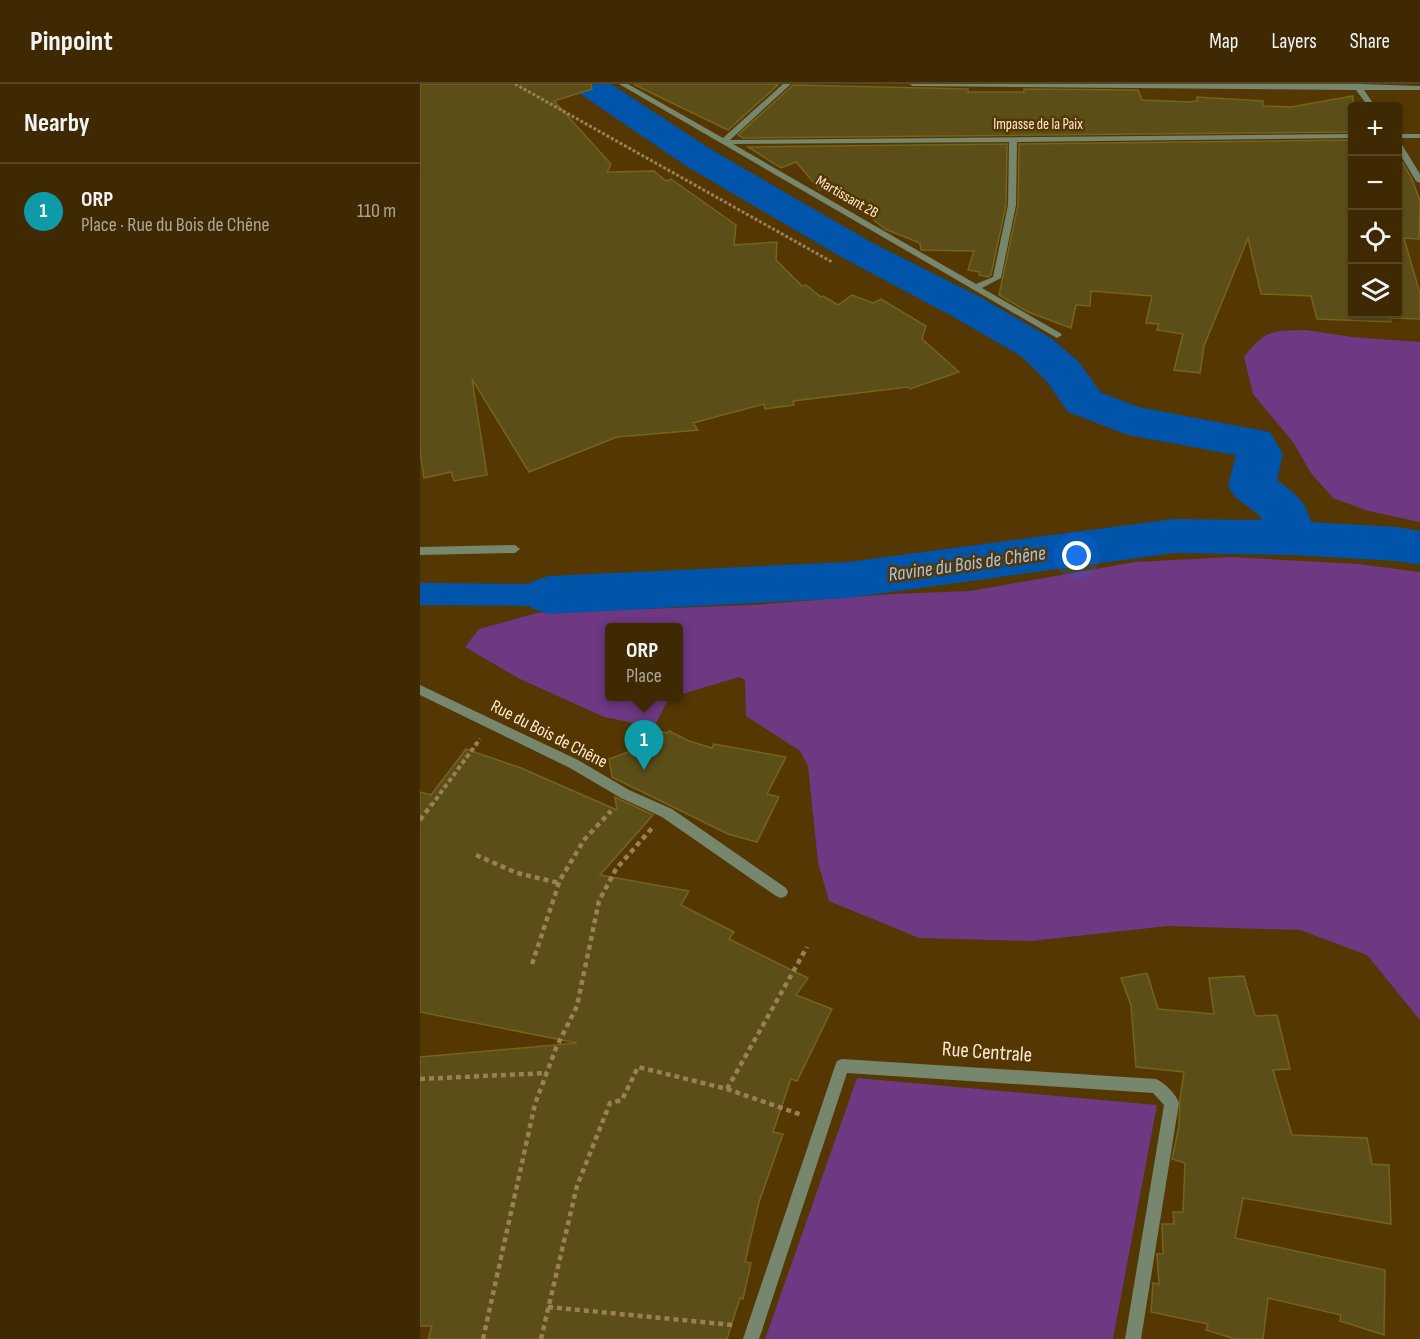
<!DOCTYPE html>
<meta charset="utf-8">
<style>
body{margin:0;font-family:"Sofia Sans Condensed",sans-serif;background:#4a3511;color:#f1f3f6}
.controls{position:absolute;right:18px;top:18px;display:grid;overflow:hidden;border-radius:6px;box-shadow:0 2px 4px #0004}
.controls button{width:54px;height:54px;display:grid;place-items:center;padding:0;border:0;border-bottom:2px solid #584524;background:#3f2902;color:#f1f3f6;font:30px sans-serif}
.you{position:absolute;left:657px;top:472px;width:21px;height:21px;margin:-15px;border:4px solid #fff;border-radius:50%;background:#1a73e8;box-shadow:0 0 0 9px #1a73e833}
.badge{display:grid;place-items:center;width:39px;height:39px;border-radius:50%;background:#88bafc;color:#fff;font-size:20px;font-weight:700}
.pin{position:absolute;translate:-50% -50px;filter:drop-shadow(0 2px 3px #0008)}
.pin::after{content:'';position:absolute;top:32px;width:21px;height:18px;background:inherit;clip-path:polygon(0 0,100% 0,50% 100%)}
.popup{position:absolute;left:185px;top:539px;width:78px;height:78px;box-sizing:border-box;display:grid;place-content:center;border-radius:6px;background:#3f2902;filter:drop-shadow(0 2px 4px #0005);font-size:20px;white-space:nowrap;color:#ada699}
.popup b{font-size:22px;color:#f1f3f6}
.popup::after{content:'';position:absolute;left:50%;top:100%;margin-left:-12px;border:12px solid transparent;border-top-color:#3f2902}
.list{margin:0;padding:0;list-style:none}
h2{display:flex;justify-content:space-between;align-items:center;height:78px;margin:0;padding:0 24px;font-size:26px}
h2 small{font-size:20px;font-weight:400;color:#ada699}
.list li{display:grid;grid-template-columns:39px 1fr auto;gap:18px;align-items:center;box-sizing:border-box;height:96px;padding:0 24px;border-top:2px solid #584524}
.list b{display:block;font-size:22px;white-space:nowrap}
.list p{margin:0;font-size:20px;white-space:nowrap;color:#ada699}
.list em{font-size:20px;font-style:normal;color:#ada699}
.icon{flex:none;width:33px;height:33px;fill:none;stroke:currentColor;stroke-width:2;stroke-linecap:round;stroke-linejoin:round}
.map{position:relative;flex:none;width:1000px;height:1255px;overflow:hidden}
header{display:flex;align-items:center;gap:36px;box-sizing:border-box;height:84px;padding:0 30px;background:#3f2902;border-bottom:2px solid #584524}
header strong{font-size:28px}
nav{display:flex;gap:33px;margin-inline-start:auto;font-size:21px}
main{display:flex}
aside{flex:1;background:#3f2902}
.map>svg:first-child{display:block}
</style>
<header>
<strong>Pinpoint</strong>
<nav><a>Map</a><a>Layers</a><a>Share</a></nav>
</header>
<main>
<aside>
<h2>Nearby<small></small></h2>
<ul class="list">
<li><span class="badge" style="background:#0f9aa8">1</span><div><b>ORP</b><p>Place · Rue du Bois de Chêne</p></div><em>110 m</em></li>
</ul>
</aside>
<div class="map">
<svg width="1000" height="1255" viewBox="0 0 1000 1255">
<rect width="100%" height="100%" fill="#543703"/>
<path fill="#6e3883" d="M886,246L932,253L1000,258V438L948,427L913,414L891,389L873,358L833,310L824,273C846,245 852,247 886,246Z
M811,473L938,480L1000,488V936L947,871L880,846L748,842L611,857L499,854L409,817L398,779L388,682L380,667L326,632L325,596L319,593L259,611L258,544H190V612L253,613L249,614L234,643L184,633L100,595L45,563L59,545L117,529L334,521L472,510L550,507L715,478Z
M437,994L737,1021L693,1255H345Z"/>
<g fill="none" stroke-linecap="round" stroke-linejoin="round">
<path fill="#0054a9" fill-rule="evenodd" d="M0,499L129,500L140,503L144,511L140,519L129,522L0,521Z"/>
<path fill="#0054a9" fill-rule="evenodd" d="M151,0H191L292,66L451,158L560,213L631,254L659,278L680,308L718,323L850,348L863,370L857,396C875,409 885,416 891,438L977,443L1000,447V481L977,477L870,471L754,469L428,514L129,530L111,524L103,511L111,498L129,492L428,478L754,435L841,436L840,432L815,413L808,402L816,371L708,351L648,328L627,298L601,272L530,231L423,174L266,82L156,7Z"/>
</g>
<path fill="#5c4e18" stroke="#75641a" stroke-width="1.5" d="M0,0H171L172,5L134,17L191,80L187,88L234,87L246,97L251,95L316,141L314,161L357,158L356,176L382,202L386,201L401,213L403,212L418,221L432,211L453,219L461,215L506,242L502,255L539,288L490,305L488,303L373,317L374,321L345,325L344,320L273,339L278,346L197,353L109,388L52,295L67,391L34,397L31,388L4,394L0,367Z
M213,0H354L358,1L308,46Z
M373,1L548,5V8H604V5L718,6L722,16L769,18L777,17V13L843,17V22L871,23L933,12V48L323,54L318,51Z
M933,56V230H978V79H983L992,95L1000,117L999,155L984,154L1000,210V235L970,234L971,238L897,235L891,212L841,210L828,154L784,262L780,289L754,286L763,250L737,246L739,240L726,239L732,212L671,207L670,222L656,221L651,244L608,228L579,211L598,121L599,60Z
M587,60L586,121L571,191L568,193L559,191L560,188L548,186L554,167L501,166L500,159L465,145L412,102L400,106L376,78L361,84L328,63Z
M230,645L247,649L249,647L269,657L292,664L294,660L366,673L347,710L359,713L337,758L308,750L192,693L189,675L219,664Z
M46,665L101,684L197,726L195,713L233,731L180,791L269,807L261,821L314,848L309,855L388,894L376,911L412,925L377,997L371,995L353,1048L363,1050L339,1118L325,1178L331,1179L323,1215L320,1214L307,1255H8L12,1242H0V973L157,959L0,928V708L11,711Z
M727,889L738,925L794,930L789,894L824,892L835,932L857,931L870,985L853,986L872,1051L947,1054L952,1080L969,1081L971,1140L823,1114L815,1154L965,1186L964,1251L920,1237L921,1231L848,1214L843,1255H815L786,1246L788,1240L731,1228L733,1199L739,1200L737,1170H743L742,1140H754L753,1128H763L765,1079L752,1075L759,1042L760,1015L764,988L716,983L711,921L701,894Z"/>
<g fill="none" stroke-linecap="round" stroke-linejoin="round">
<path stroke="#998058" stroke-width="3" stroke-dasharray="3 2" stroke-linecap="butt" d="M95,0L412,178"/>
<path stroke="#998058" stroke-width="4" stroke-dasharray="4.5 3" stroke-linecap="butt" d="M11,722L60,655"/>
<path stroke="#998058" stroke-width="4.5" stroke-dasharray="5 4" stroke-linecap="butt" d="M0,736L12,720
M56,771L97,789L139,799
M112,880L140,796L164,756L191,727
M0,995L127,989
M307,1005L387,863
M128,1223L313,1241
M63,1255L115,1020L136,964L157,922L179,817L196,785L232,744
M121,1255L157,1102L190,1019L202,1016L218,983L307,1005L382,1031"/>
<path fill="#76876e" fill-rule="evenodd" d="M335,1235L341,1237L343,1243L339,1255H323L329,1237Z"/>
<path fill="#76876e" fill-rule="evenodd" d="M199,0H208L303,54L363,0H371L310,56L932,50V54L597,58L596,121L581,194L562,204L640,249L642,251L637,254ZM589,58L588,121L573,193L556,200L313,60Z
M489,0H940L1000,2V6H944L955,22H948L936,6L493,2Z
M978,50H1000V54H978Z
M978,59H981L1000,90V99L996,97L978,67Z
M95,461L100,465L95,469L0,471V463Z
M0,601L158,676L209,706L252,725L366,804L368,808L366,812L361,814L356,812L242,733L201,714L150,684L0,611Z
M422,975L736,995C745,999 756,1010 759,1019L721,1255H705L744,1021L733,1009L427,989L343,1243L341,1249L335,1251L329,1249L327,1243L415,982L417,977Z"/>
</g>
<g text-anchor="middle" dominant-baseline="central" stroke-width="5" stroke-linejoin="round" paint-order="stroke">
<g font-size="15" fill="#fcebd3" stroke="#543703">
<text x="618" y="40">Impasse de la Paix</text>
<text transform="translate(427 113) rotate(30)">Martissant 2B</text>
</g>
<g font-size="18" fill="#fcebd3" stroke="#543703">
<text transform="translate(129 650) rotate(27)">Rue du Bois de Chêne</text>
</g>
<g font-size="20" font-style="italic" fill="#a3c5f2" stroke="#543703">
<text transform="translate(547 480) rotate(-8)">Ravine du Bois de Chêne</text>
</g>
<g font-size="21" fill="#fcebd3" stroke="#543703">
<text transform="translate(567 968) rotate(4)">Rue Centrale</text>
</g>
</g>
</svg>
<div class="controls">
<button>+</button>
<button>−</button>
<button><svg class="icon" aria-label="locate" viewBox="0 0 24 24"><circle cx="12" cy="12" r="6"/><path d="M12 2v4M12 18v4M2 12h4M18 12h4"/></svg></button>
<button><svg class="icon" aria-label="layers" viewBox="0 0 24 24"><path d="M12 4l9 5-9 5-9-5zM3 14l9 5 9-5"/></svg></button>
</div>
<div class="you"></div>
<div class="pin badge" style="left:224px;top:686px;background:#0f9aa8">1</div>
<div class="popup"><b>ORP</b>Place</div>
</div>
</main>
